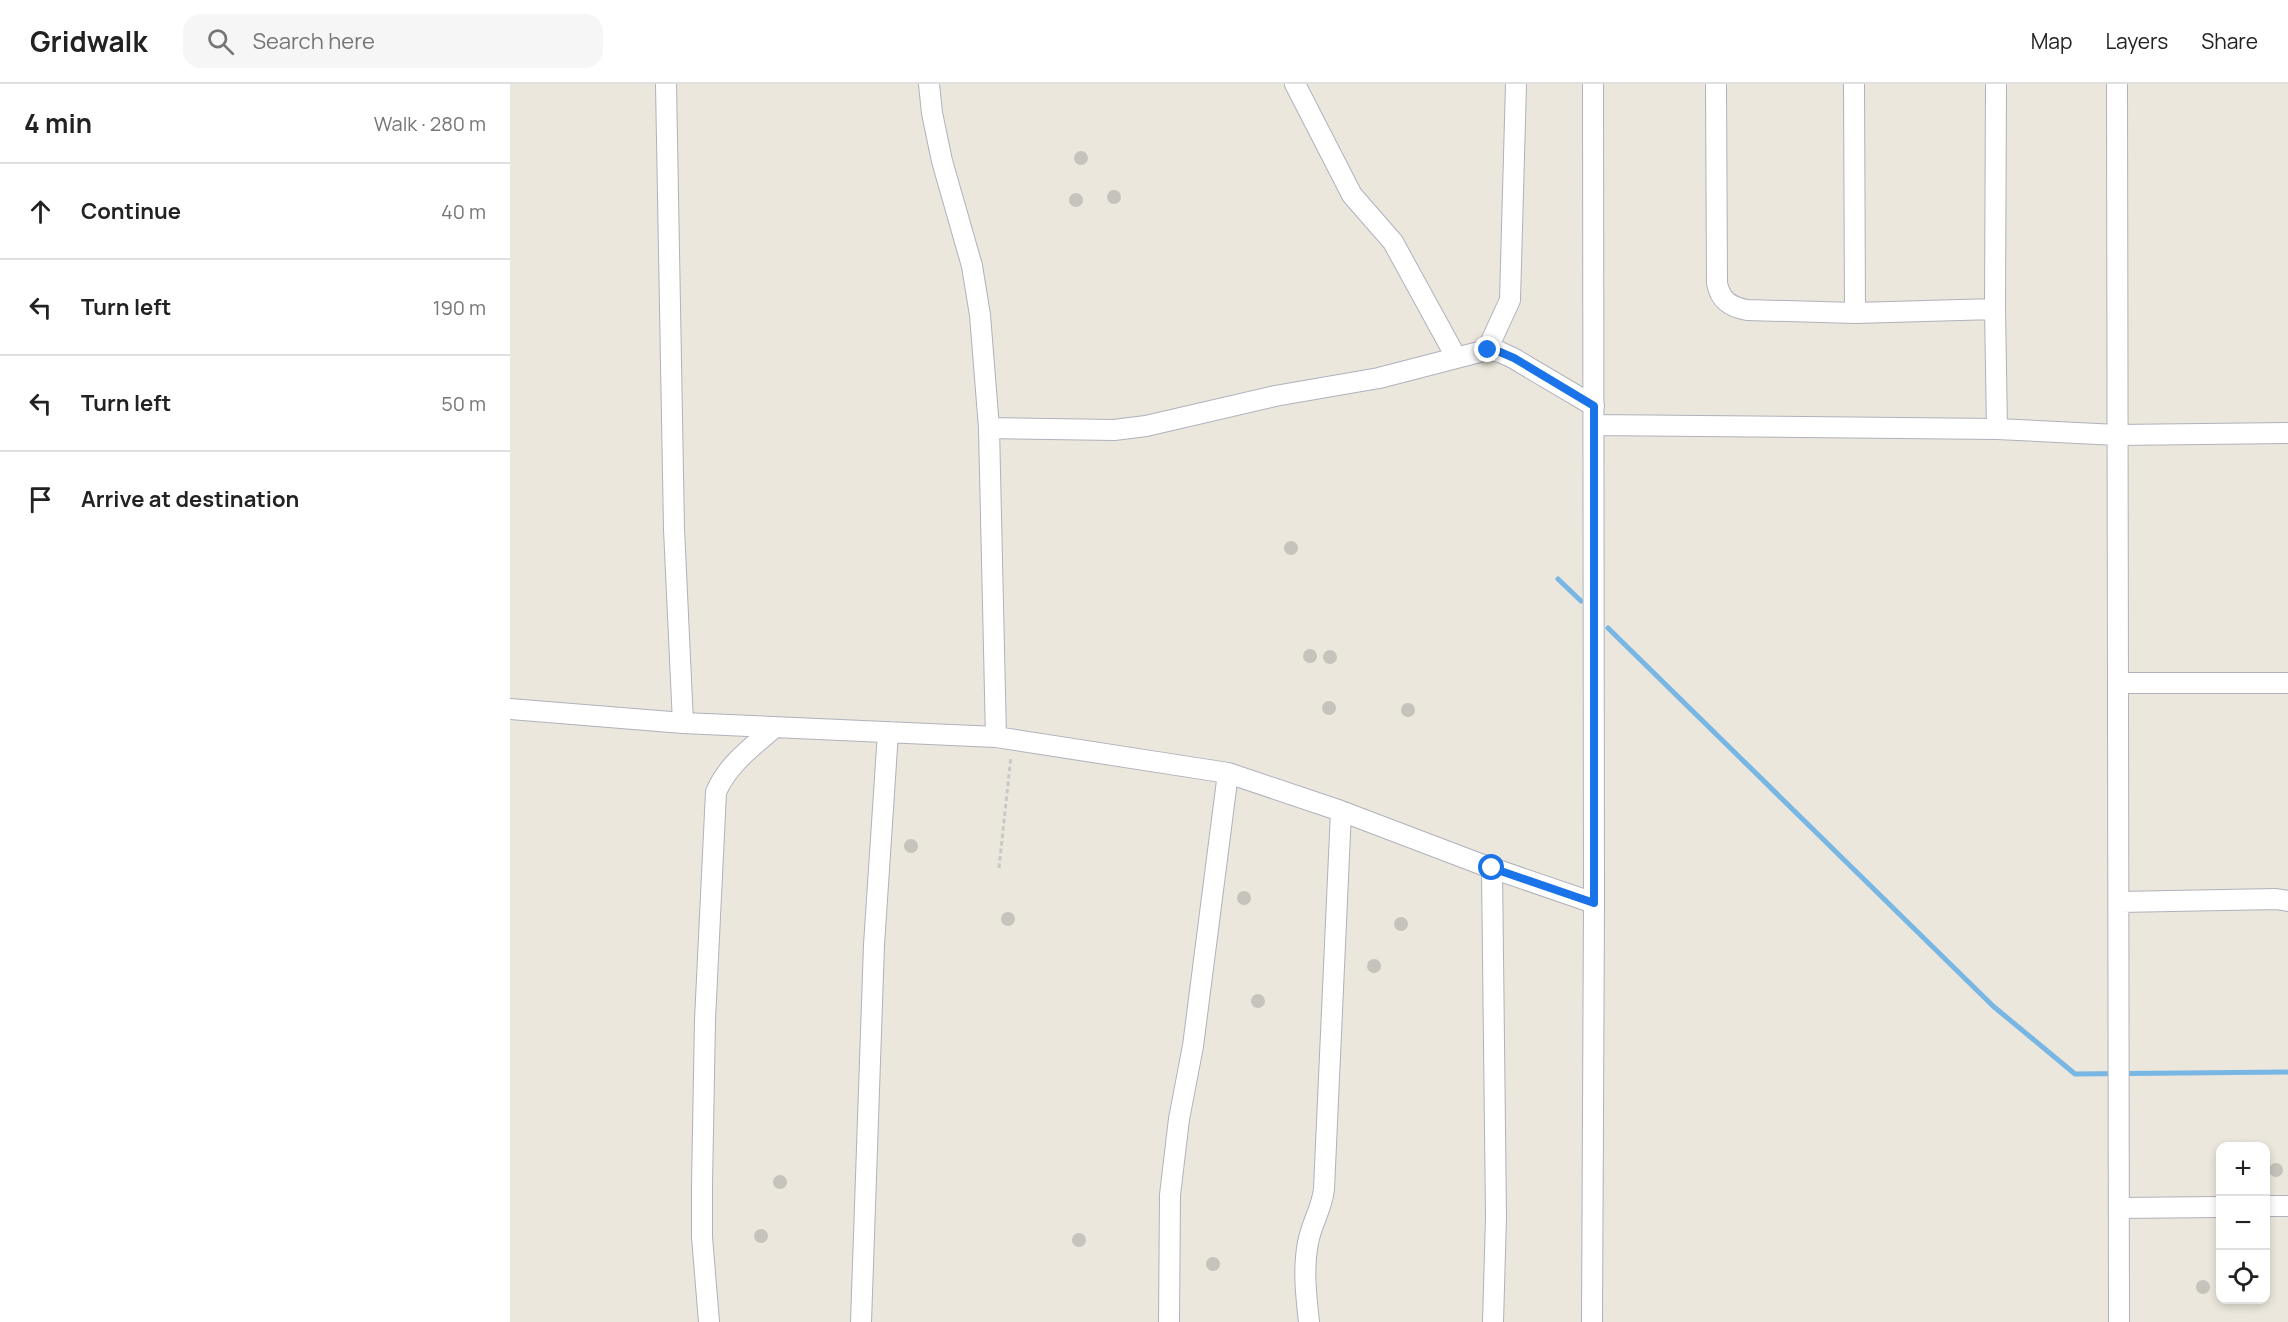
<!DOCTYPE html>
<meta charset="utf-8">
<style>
body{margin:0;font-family:Manrope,sans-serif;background:#f6f6f6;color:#222}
.controls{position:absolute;right:18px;bottom:18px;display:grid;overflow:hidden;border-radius:12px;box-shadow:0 3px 9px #0003}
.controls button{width:54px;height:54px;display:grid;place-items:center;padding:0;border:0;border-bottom:2px solid #e0e0e0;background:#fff;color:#222;font:30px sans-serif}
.stop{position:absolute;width:18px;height:18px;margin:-14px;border:4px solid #1a73e8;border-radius:50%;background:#fff}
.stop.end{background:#1a73e8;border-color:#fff;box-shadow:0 2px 6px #0008}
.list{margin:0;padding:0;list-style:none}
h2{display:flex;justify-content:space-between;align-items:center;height:78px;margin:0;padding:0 24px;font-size:26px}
h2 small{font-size:20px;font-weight:400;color:#767676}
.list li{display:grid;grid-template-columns:39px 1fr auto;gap:18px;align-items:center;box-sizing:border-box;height:96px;padding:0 24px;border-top:2px solid #e0e0e0}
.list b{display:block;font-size:22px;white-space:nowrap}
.list em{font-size:20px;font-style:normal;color:#767676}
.icon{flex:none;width:33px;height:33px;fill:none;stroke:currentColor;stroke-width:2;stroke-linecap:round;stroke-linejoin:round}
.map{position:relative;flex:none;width:1778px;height:1238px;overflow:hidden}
header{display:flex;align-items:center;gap:36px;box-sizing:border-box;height:84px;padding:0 30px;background:#fff;border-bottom:2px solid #e0e0e0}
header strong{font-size:28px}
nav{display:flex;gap:33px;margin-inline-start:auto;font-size:21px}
.search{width:420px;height:54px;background:#f6f6f6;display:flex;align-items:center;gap:15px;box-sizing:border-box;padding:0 21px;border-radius:18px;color:#767676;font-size:22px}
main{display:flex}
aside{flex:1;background:#fff}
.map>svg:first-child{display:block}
</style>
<header>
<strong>Gridwalk</strong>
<div class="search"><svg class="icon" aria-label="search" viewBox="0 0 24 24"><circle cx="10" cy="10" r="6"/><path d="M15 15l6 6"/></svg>Search here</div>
<nav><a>Map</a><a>Layers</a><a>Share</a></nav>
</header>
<main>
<aside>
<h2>4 min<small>Walk · 280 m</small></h2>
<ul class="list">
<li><svg class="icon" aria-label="ahead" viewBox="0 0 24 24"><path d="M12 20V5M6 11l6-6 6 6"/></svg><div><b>Continue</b></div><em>40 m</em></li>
<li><svg class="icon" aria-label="left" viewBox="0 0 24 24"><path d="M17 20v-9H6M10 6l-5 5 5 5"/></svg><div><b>Turn left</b></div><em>190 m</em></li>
<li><svg class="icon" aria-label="left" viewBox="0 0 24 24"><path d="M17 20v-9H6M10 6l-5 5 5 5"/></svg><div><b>Turn left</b></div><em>50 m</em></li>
<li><svg class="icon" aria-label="arrive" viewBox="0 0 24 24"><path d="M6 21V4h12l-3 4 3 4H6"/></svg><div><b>Arrive at destination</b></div></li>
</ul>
</aside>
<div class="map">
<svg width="1778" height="1238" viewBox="0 0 1778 1238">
<rect width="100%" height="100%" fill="#ebe7dd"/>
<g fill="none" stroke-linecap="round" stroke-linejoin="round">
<path stroke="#78b6e4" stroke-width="5" d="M1048,495L1071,517
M1098,544L1483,922L1565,990L1778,988"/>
</g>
<path fill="#c6c3bc" d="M564 74a7 7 0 1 1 14 0a7 7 0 1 1-14 0Z
M597 113a7 7 0 1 1 14 0a7 7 0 1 1-14 0Z
M559 116a7 7 0 1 1 14 0a7 7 0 1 1-14 0Z
M774 464a7 7 0 1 1 14 0a7 7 0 1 1-14 0Z
M793 572a7 7 0 1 1 14 0a7 7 0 1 1-14 0Z
M813 573a7 7 0 1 1 14 0a7 7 0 1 1-14 0Z
M812 624a7 7 0 1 1 14 0a7 7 0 1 1-14 0Z
M891 626a7 7 0 1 1 14 0a7 7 0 1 1-14 0Z
M394 762a7 7 0 1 1 14 0a7 7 0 1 1-14 0Z
M727 814a7 7 0 1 1 14 0a7 7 0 1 1-14 0Z
M491 835a7 7 0 1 1 14 0a7 7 0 1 1-14 0Z
M884 840a7 7 0 1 1 14 0a7 7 0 1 1-14 0Z
M857 882a7 7 0 1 1 14 0a7 7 0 1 1-14 0Z
M741 917a7 7 0 1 1 14 0a7 7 0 1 1-14 0Z
M1759 1086a7 7 0 1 1 14 0a7 7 0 1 1-14 0Z
M263 1098a7 7 0 1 1 14 0a7 7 0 1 1-14 0Z
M244 1152a7 7 0 1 1 14 0a7 7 0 1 1-14 0Z
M562 1156a7 7 0 1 1 14 0a7 7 0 1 1-14 0Z
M696 1180a7 7 0 1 1 14 0a7 7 0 1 1-14 0Z
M1686 1203a7 7 0 1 1 14 0a7 7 0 1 1-14 0Z"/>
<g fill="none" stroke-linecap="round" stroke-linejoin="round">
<defs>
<path id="minor" d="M156,0L164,445L173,639
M419,0L422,29L432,77L462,182L470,231L479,344L486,653
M785,0L842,111L883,158L946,273
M1206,0L1207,199C1210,216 1220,223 1237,226L1345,229L1485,225
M1344,0L1345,229
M1486,0L1485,225L1487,345
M1607,0L1609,1238
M977,266L1000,216L1006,0
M1084,341L1487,345L1607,351L1778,349
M479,344L604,346L636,342L765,312L869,294L977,266L990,268L1003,274L1084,322
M1609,599H1778
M0,625L173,639L486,653L718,689L831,727L973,781L1084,819
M982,784L986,1133L983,1238
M1609,818L1766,815L1778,817
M1756,1122H1778
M1609,1124L1710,1123
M199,1238L192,1153V1101L195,936L206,708C218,680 242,663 265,643
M351,1238L364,861L378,648
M659,1238L660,1111L669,1035L683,962L718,689
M799,1238C796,1212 793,1184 798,1159C801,1140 812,1125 814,1105L831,727
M1082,1238L1084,819L1083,0"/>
</defs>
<use href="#minor" stroke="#b0b1bc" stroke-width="22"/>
<path stroke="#c8c8c8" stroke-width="3" stroke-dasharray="4.5 3" stroke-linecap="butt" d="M489,784L501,672"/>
<use href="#minor" stroke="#fff" stroke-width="20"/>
</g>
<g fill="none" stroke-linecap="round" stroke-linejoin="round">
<path stroke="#1a73e8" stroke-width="8" d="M978,266L990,268L1004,274L1084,322V819L982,784"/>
</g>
</svg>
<div class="controls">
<button>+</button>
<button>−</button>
<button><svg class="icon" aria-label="locate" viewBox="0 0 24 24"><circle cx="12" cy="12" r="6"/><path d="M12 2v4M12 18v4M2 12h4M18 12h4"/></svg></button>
</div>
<div class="stop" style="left:982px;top:784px"></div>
<div class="stop end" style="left:978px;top:266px"></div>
</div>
</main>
